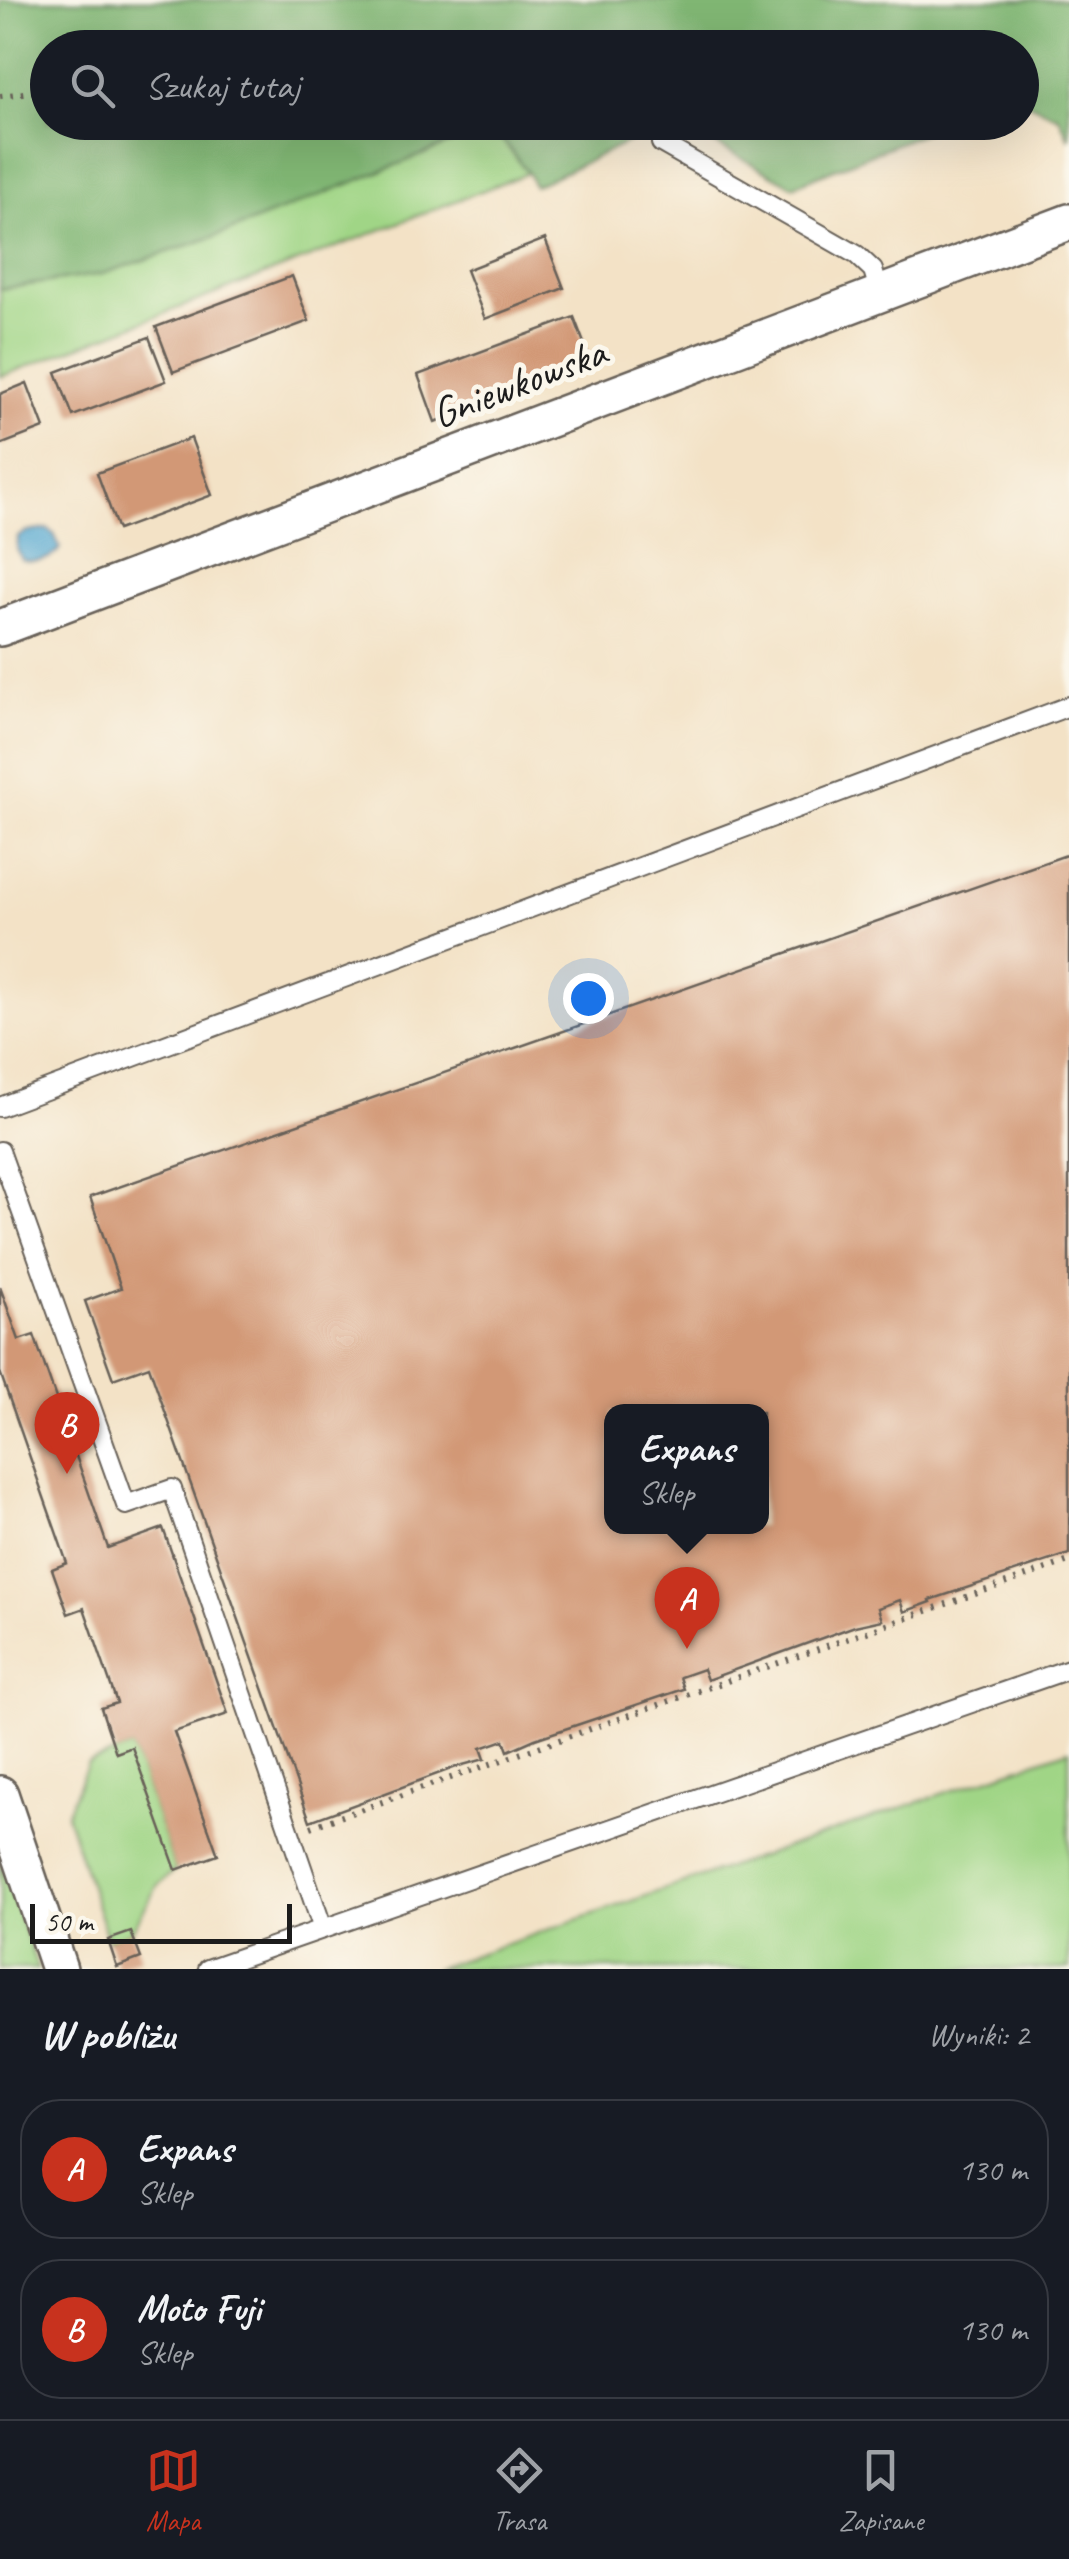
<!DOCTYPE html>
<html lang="pl">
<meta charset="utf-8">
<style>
body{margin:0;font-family:Caveat,sans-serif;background:#20242c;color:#f1f3f6}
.scale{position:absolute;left:30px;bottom:25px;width:262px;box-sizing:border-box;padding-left:10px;border:5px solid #1c1c1c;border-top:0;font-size:28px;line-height:35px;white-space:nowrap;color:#1c1c1c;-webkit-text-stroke:8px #fbf7ec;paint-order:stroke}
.you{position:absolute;left:588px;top:998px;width:35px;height:35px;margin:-25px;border:8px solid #fff;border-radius:50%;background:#1a73e8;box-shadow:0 0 0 15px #1a73e833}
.badge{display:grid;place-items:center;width:65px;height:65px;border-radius:50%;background:#c8321e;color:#fff;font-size:32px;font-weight:700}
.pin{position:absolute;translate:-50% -82px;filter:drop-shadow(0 2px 5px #0008)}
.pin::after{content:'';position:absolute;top:52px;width:35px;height:30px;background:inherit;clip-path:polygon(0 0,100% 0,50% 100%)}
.popup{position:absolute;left:604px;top:1404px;width:165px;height:130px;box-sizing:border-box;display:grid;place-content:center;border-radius:20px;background:#171b24;filter:drop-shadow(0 2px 8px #0005);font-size:32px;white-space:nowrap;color:#9ea1a6}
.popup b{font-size:38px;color:#f1f3f6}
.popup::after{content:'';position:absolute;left:50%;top:100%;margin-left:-20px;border:20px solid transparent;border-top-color:#171b24}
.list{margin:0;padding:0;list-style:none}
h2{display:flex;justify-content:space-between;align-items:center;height:130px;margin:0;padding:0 40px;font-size:42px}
h2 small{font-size:32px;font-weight:400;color:#9ea1a6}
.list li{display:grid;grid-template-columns:65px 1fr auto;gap:30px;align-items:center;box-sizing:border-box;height:140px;margin:0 20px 20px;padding:0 20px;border:2px solid #363941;border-radius:40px}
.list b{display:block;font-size:38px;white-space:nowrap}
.list p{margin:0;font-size:32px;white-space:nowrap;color:#9ea1a6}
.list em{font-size:32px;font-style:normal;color:#9ea1a6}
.icon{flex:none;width:55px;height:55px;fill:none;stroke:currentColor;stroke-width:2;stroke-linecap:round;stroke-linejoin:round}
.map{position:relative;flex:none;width:1069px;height:1969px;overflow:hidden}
.search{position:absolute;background:#171b24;box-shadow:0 10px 40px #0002;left:30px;right:30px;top:30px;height:110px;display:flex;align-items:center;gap:25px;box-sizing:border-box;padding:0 35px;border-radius:55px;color:#9ea1a6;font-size:38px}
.sheet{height:450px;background:#171b24}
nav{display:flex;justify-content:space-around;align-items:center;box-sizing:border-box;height:140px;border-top:2px solid #363941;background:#171b24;font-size:28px;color:#9ea1a6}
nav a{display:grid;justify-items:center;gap:5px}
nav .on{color:#c8321e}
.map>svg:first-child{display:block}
</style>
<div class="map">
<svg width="1069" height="1969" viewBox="0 0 1069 1969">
<rect width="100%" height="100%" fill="#fbf7ec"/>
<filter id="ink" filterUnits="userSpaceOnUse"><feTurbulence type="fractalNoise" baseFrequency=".01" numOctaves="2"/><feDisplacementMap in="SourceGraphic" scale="20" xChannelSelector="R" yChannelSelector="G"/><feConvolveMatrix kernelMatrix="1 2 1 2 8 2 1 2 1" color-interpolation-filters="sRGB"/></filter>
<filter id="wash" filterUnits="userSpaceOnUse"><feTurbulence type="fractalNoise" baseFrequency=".0048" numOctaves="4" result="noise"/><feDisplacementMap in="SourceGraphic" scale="40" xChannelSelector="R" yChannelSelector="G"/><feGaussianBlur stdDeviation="2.25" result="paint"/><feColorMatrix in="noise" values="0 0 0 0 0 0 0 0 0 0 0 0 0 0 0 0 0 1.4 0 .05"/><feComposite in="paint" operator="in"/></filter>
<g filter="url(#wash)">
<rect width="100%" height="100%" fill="#f3e2c6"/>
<path fill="#a0d586" stroke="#5e7851" stroke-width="2.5" d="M493,126L528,173L0,377V289L102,274L225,233Z
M132,1747L176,1870L159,1883L131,1932L108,1940L66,1814L88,1763Z
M1069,1750V1969H434Z
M0,1861L38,1969H0Z"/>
<path fill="#80b673" stroke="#4e6948" stroke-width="2.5" d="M0,0H1069V139L1059,117L1022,100V48H48V122L669,123L534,186L528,173L492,127L225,233L102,274L0,289Z
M676,123H947L793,186Z"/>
<path fill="#55a7d0" stroke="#386276" stroke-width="2.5" d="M48,529L54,534L60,548C53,560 34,564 22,560L17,549L18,537L26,532Z"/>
<g id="blocks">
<path fill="#d29876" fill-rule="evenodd" d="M545,239L564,288L485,319L466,270Z
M292,276L309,321L173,372L156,327Z
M574,317L592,364L435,422L418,375Z
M149,337L166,381L73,416L56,372Z
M27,383L44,428L0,445V394Z
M191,438L212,495L118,530L97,473Z
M1069,854V1554L930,1600L931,1602L904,1612L900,1600L878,1608L882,1620L855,1626L707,1680L703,1669L680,1677L684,1689L535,1739L508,1751L504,1740L481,1748L485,1759L459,1766L310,1821L149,1366L113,1379L85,1301L121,1288L90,1197ZM612,1412H762V1526H612Z
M0,1287L19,1340L34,1335L108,1548L163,1528L228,1714L174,1732L218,1855L176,1870L132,1747L116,1753L101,1708L117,1703L84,1608L68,1614L52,1569L67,1563L0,1372Z
M131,1932L141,1958L117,1967L108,1940Z"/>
</g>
</g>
<g filter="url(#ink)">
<use href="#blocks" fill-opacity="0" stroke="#676158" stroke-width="2.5"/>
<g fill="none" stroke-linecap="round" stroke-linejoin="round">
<defs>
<path id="lane" d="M661,143L857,255L873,270L880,294
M0,1107L1069,706
M0,1151L126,1505L172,1489L323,1929
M208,1969L1069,1669"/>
<path id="street" d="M0,628L1069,222
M0,1794L59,1969"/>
</defs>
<use href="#lane" stroke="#676158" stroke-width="22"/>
<use href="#street" stroke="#676158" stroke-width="40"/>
<path stroke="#676158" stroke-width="6" stroke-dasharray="2.5 8" stroke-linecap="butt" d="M247,48L289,35L391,48
M0,96L48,90
M311,1827L1069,1561"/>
<use href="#lane" stroke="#fff" stroke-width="18"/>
<use href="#street" stroke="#fff" stroke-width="35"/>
</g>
</g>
<g text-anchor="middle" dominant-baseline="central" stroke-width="10" stroke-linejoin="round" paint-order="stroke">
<g font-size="42" fill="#1c1c1c" stroke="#fbf7ec">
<text transform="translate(519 383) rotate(-21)">Gniewkowska</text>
</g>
</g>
</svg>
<div class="scale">50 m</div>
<div class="you"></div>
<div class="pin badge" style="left:687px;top:1649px">A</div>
<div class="popup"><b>Expans</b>Sklep</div>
<div class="pin badge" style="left:67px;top:1474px">B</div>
<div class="search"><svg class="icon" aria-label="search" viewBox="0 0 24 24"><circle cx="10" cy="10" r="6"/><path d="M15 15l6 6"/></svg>Szukaj tutaj</div>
</div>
<section class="sheet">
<h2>W pobliżu<small>Wyniki: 2</small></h2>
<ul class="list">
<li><span class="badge">A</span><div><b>Expans</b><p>Sklep</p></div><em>130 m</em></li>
<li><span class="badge">B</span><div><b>Moto Fuji</b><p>Sklep</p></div><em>130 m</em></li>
</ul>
</section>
<nav>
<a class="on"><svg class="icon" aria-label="map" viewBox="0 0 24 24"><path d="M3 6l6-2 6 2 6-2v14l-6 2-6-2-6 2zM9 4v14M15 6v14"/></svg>Mapa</a>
<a><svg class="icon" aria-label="directions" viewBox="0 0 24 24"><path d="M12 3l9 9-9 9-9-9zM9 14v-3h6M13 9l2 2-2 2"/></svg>Trasa</a>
<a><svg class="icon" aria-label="saved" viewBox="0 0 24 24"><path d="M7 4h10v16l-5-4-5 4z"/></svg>Zapisane</a>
</nav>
